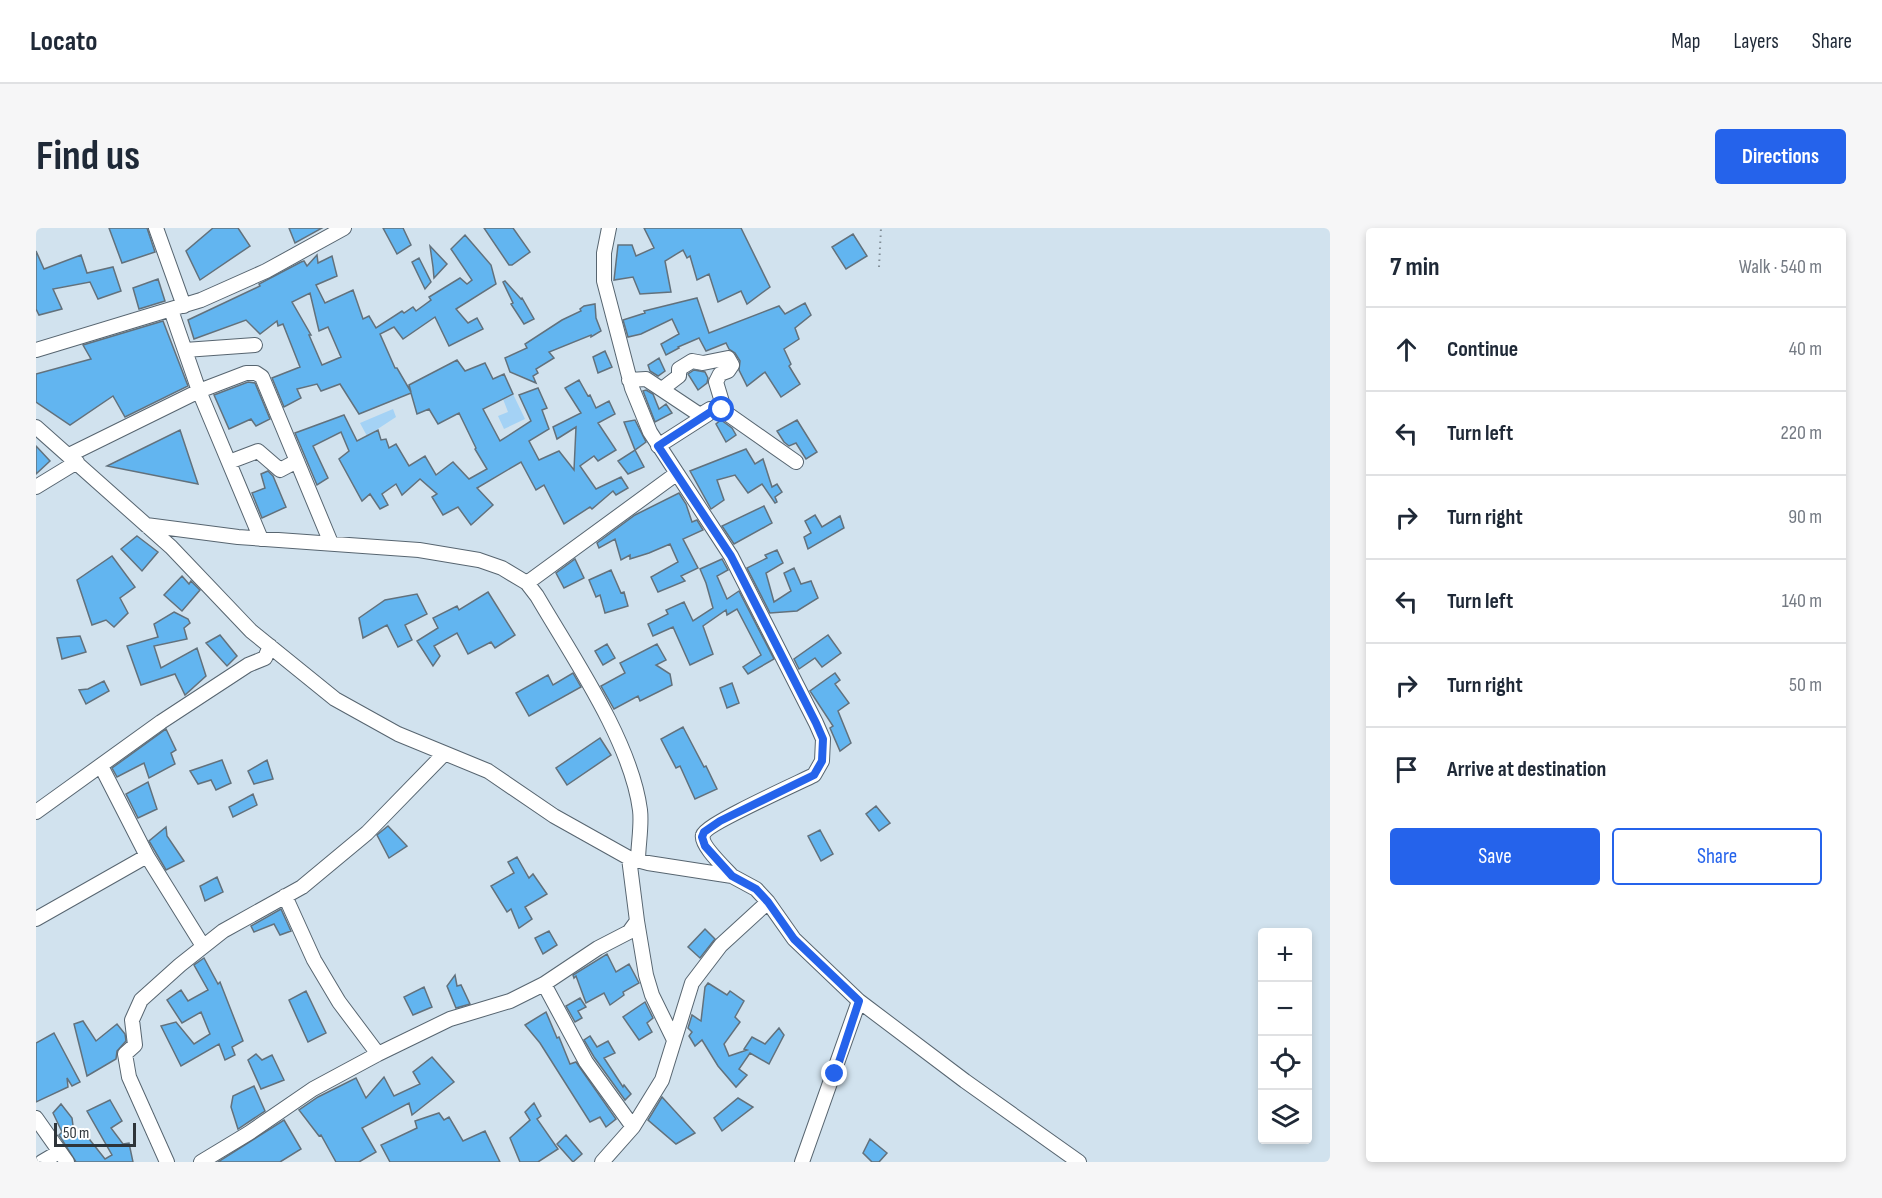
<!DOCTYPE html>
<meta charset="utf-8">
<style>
body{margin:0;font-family:"Sofia Sans Condensed",sans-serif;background:#f6f6f7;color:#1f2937}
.controls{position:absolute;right:18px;bottom:18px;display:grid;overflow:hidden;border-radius:6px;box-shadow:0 3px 9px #0003}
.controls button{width:54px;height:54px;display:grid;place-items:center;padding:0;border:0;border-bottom:2px solid #e0e1e3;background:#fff;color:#1f2937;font:30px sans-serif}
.scale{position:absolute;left:18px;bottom:15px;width:82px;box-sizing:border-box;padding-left:6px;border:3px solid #2e3439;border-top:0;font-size:16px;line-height:21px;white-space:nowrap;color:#2e3439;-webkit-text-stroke:4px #fff;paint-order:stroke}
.stop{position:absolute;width:18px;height:18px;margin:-14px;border:4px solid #2563eb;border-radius:50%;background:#fff}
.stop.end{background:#2563eb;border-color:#fff;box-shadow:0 2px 6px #0008}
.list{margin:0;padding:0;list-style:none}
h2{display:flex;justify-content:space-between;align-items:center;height:78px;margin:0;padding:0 24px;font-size:26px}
h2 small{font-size:20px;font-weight:400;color:#747a83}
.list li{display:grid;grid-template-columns:39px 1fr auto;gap:18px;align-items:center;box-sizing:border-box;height:84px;padding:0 24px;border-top:2px solid #e0e1e3}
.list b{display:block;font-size:22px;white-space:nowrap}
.list em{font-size:20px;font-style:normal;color:#747a83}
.actions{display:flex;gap:12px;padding:18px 24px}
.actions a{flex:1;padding:14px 0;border:2px solid #2563eb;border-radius:6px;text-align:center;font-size:21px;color:#2563eb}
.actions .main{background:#2563eb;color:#fff}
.icon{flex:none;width:33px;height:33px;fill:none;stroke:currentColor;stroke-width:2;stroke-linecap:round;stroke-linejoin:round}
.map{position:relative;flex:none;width:1294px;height:934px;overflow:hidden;border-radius:6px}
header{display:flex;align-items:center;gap:36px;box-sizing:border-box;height:84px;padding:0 30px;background:#fff;border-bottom:2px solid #e0e1e3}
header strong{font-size:28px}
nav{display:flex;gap:33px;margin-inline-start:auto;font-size:21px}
.intro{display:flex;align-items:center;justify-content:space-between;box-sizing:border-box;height:144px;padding:0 36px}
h1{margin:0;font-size:42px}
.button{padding:15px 27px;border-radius:6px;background:#2563eb;color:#fff;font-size:21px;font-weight:700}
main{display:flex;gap:36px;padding:0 36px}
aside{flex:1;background:#fff;border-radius:6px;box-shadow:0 3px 9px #0003}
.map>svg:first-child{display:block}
</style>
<header>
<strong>Locato</strong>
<nav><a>Map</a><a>Layers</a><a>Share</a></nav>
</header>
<div class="intro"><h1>Find us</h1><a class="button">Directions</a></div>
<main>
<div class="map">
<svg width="1294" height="934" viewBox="0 0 1294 934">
<rect width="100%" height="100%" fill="#d1e2ee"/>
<path fill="#a4d2f5" d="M477,166L489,191L468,201L462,188L472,184L467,171Z
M357,181L360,189L331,208L324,195Z"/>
<path fill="#62b5f0" stroke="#62717c" stroke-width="1.5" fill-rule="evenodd" d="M73,0H111L119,24L86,35Z
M177,0H202L214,18L164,52L150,23Z
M253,0H286L259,15Z
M347,0H367L375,17L361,26Z
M448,0H477L494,24L476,37H473Z
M608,0H705L734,59L711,76L705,63L682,74L673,46L661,52L654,28L651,30L647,22L629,33L635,64L604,66L597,49L578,52L582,17H596L600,28L618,20Z
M817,6L831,28L810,41L796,19Z
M429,7L455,37L460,56L420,81L432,95L441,90L447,101L413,118L399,89L367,111L358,99L344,106L359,140H361L375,164L373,157L421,132L429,143L449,135L457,151L468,146L477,166L447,181L464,213L495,193L483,167L502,160L511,180L506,182L513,201L493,213L503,232L523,223L538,242L540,199L521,211L517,199L545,185L529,160L543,152L552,168L554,167L560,180L573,173L579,186L562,195L580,222L562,233L558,228L544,238L560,261L585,249L592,260L580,267L577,263L556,281L554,279L528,296L508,257L500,262L485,234L441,260L457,277L435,297L422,279L407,287L396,269L401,266L384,251L366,267L360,256L346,266L352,277L344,281L334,266L326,273L303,231L313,223L305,204L277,218L292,250L281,257L259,205L308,187L321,213L342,202L345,212L350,211L353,220L360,216L373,238L389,228L400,247L417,234L433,251L451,241L439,221L440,220L423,185L402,196L393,181L381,186L375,165L323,186L304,156L285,163L281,156L261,161L265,170L248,179L236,150L264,139L247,96L242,98L241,93L224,106L210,92L158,111L152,92L224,58L223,56L265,34L268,33L271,38L281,27L282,35L296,28L301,48L280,57L289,75L317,62L327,91L333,88L340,100L366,83L368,85L377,79L380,83L395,72L393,69L424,50L431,56L436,52L415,21ZM274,65L283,103L292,99L305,129L286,137L273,107H275L256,74Z
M394,18L411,36L398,50L397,39Z
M0,23L8,41L45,27L51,45L77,39L85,63L62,71L54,54L17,61L26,81L3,87L0,81Z
M383,30L395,54L389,61L376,34Z
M122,51L129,73L103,81L97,60Z
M469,53L485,71L486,70L498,91L488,96L475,76L477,75L467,54Z
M661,70L673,105L743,78L749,86L769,75L775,87L759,100L763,111L748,121L755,136L753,138L764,156L745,169L729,144L711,158L703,142L704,133L699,125L693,121L690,115L670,123L663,110L642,119L643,120L630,127L625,116L643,106L636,91L605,106L592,109L587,92L609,85L608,83Z
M559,76L560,90L565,103L555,109V107L513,124L518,130L500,141L502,145L497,148L500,155L474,144L469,130L491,120L489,116L526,92L545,83L544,81L548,78Z
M127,93L152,158L89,189L77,168L34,197L0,174V146L55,131L47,117Z
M569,123L576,139L562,145L557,129Z
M623,130L629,143L622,148L614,143L612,137Z
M658,142L669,144L672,150L671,155L662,162L652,146Z
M212,154L219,155L234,191L220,198L215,191L193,201L178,167Z
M610,162L617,166L623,181L630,176L636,185L619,194L607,163Z
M599,192L610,214L599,222L588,194Z
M685,192L696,200L700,207L690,214L680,196Z
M761,192L781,224L770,231L760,215L753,218L748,214L741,203Z
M144,202L162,256L71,238Z
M0,218L14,233L0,246Z
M710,221L719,236L727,231L736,259L741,256L746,264L739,269L741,274L739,275L726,256L712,265L699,247L681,252L688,272L675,281L654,243Z
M599,222L608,239L592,246L582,233Z
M232,243L237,248L250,279L226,290L216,265L229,260L225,246Z
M643,265L650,276L656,294L661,292L667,302L647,311L662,340L645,348L649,353L622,364L615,349L642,334L634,316L613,325L594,331V327L585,332L579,311L563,320L561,315L599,287Z
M728,278L736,295L698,316L686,298Z
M779,287L786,299L804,288L808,300L772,321L768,309L775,305L769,293Z
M101,308L122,324L106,343L85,321Z
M741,322L747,335L730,345L738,374L755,363L748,345L758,340L765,356L775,353L782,370L761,383L734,385L711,340L731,330L729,327Z
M76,328L99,359L84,370L92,385L78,399L70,392L56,397L41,352Z
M539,331L548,350L528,360L520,345Z
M686,331L692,342L681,348L691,371L703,363L738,431L712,446L707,439L725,427L701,381L691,387L690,382L667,398L677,426L654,437L637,399L617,408L612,396L632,386L630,382L648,374L657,393L677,380L670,355L664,341Z
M575,342L585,365L588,364L592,378L569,385L564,367L560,369L553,352Z
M146,348L153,356L155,353L164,362L146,383L128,367Z
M452,364L479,407L459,420L455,414L432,426L421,405L398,418L404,428L397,438L381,413L402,400L397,390L421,378L423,382Z
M381,366L391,386L369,397L376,412L362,419L351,397L327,410L323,390L349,372Z
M138,384L152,391L154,395L148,400L151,411L118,418L125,440L161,420L170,448L149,467L139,446L105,457L91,418L122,409L118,396Z
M184,407L201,428L191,438L170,415Z
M792,407L805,425L786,439L779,430L763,441L758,431Z
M44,408L50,424L26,431L21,410Z
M571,416L579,430L567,437L559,423Z
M621,416L630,432L620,437L634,446L636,457L604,473L602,468L578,481L565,458L589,445L584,435Z
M537,445L545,459L493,488L480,465L512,447L517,457Z
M799,445L804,452L799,456L813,475L802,483L815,515L804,523L794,500L797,498L774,463Z
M68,453L73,463L50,476L43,462L52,461Z
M696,455L703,475L691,480L684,460Z
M647,499L668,539L670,538L681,561L659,571L644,538L640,540L625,511Z
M130,501L140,522L135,525L139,536L113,550L108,535L81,549L76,540Z
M564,510L575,527L531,557L520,540Z
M186,532L195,555L180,562L175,552L162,556L154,543Z
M231,532L237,551L218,556L212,543Z
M112,554L121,581L102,590L90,566Z
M217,566L221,577L197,589L193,579Z
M840,578L854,595L843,603L830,586Z
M352,598L371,618L353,630L341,607Z
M130,599L131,608L148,633L130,642L113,613Z
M784,602L797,626L785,633L772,608Z
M481,629L493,650L497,646L511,666L489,679L496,691L483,700L475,681L471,684L455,658L478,645L472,634Z
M181,649L187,664L169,673L164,658Z
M245,681L255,703L244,707L238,696L218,704L215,698Z
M669,701L679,711L664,730L652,719Z
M513,703L521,717L507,726L499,710Z
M571,726L580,744L593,736L603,755L587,764L588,767L574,777L568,765L550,775L540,748L538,750L537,747Z
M168,730L182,756L184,754L207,813L196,819L199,827L189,832L183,816L145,838L125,798L140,794L158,816L174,806L165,784L146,795L131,772L145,762L152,773L172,762L158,737Z
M419,747L421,758L425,757L434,776L420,780L411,758Z
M672,755L691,767L694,763L708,773L699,789L704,794L688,816L693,828L711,822L708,821L716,809L729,816L743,800L748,807L733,836L714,825L703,841L711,847L700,859L682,838L666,812L659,818L653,808L656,804L652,800L656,787L665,793L669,759Z
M388,759L396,779L377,787L368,769Z
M270,763L290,805L272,814L253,772Z
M544,770L550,779L542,783L546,790L539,794L530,778Z
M609,774L617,790L611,795L616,804L603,812L587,789Z
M510,784L521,810L523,809L534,836L540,834L580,891L570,899L564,889L554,894L504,815L489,797Z
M47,793L60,813L81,796L89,806L90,813L81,823L80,831L51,848L38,796Z
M18,805L44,854L36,858L31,850L32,859L0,874V815Z
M554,808L561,819L572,813L579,825L568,830L587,859L588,857L595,866L589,872L558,829L548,812Z
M220,826L226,832L236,827L248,852L225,861L212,832Z
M396,829L418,854L376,887L373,875L326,900L340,924L323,934H300L285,907L283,908L263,882L282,869L320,850L330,870L348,849L358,868L384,856L377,844Z
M218,858L229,883L202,901L195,879L197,868Z
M626,869L659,905L640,916L612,892Z
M702,870L717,879L686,903L678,890Z
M74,872L86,893L75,900L87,916L93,915L97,934H40L23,907L26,904L17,885L25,876L36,890L38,905L46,902L69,931L76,927L51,883Z
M498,875L505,888L501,891L522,921L502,934H484L474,910L494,892L489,884Z
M403,885L408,892L413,889L427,913L449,903L464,934H354L345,917L381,900L379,893Z
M248,892L265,921L244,934H182Z
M530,907L546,926L537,934L521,916Z
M834,911L851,925L843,934H836L827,925Z"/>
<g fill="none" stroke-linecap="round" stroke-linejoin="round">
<defs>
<path id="minor" d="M120,0L148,78
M573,0L568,25V53L596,160L614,204L695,328L780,495L787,511L786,533L778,547C762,555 670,596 667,607C664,617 689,640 696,648
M135,82L163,163L225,311
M0,122L165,72L230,43L308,0
M149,122L219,117
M593,152L610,151L664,187L674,181L686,182L760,234
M626,161L643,148V141L656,133L667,135L692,130L696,137L692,143L684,146L680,154L689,184
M0,199L135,319L215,403L299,471L362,506L452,543L518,588L593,630L612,635L696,648L720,661L732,674L758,711L823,773L929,853L1043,934
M622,218L672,186
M33,227L163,163L210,145H220L226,149L295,315
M193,234L222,223L244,242L261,233
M0,259L41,234
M110,297L202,309L383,322L443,332L466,340L491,355L501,368C536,428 595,513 604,582C606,598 602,617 602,633
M491,355L640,246
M65,538L111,628L167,718
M0,584L125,494L212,437L229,430L234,418
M249,668L278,732L303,774L342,826
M0,691L111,628
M601,693L610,747L616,767L638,812
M508,756L550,834L597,899
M0,890L31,934
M6,934L23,924
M131,934L93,849L89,826L99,817L96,792L105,772L144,737L187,703L266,659L331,605L408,526
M165,934L213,905L277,861L342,826L414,791L474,773L508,756L562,720L593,704L601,693L593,630
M566,934L597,899L626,852L656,755L685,717L732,674
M766,934L823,773"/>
</defs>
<use href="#minor" stroke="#576570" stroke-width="16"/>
<path stroke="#828e97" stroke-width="2" stroke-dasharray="1.5 4.5" stroke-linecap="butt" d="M843,39L845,0"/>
<use href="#minor" stroke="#fff" stroke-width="14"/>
</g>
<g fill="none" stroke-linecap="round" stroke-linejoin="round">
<path stroke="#2563eb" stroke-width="8" d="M686,182L679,181L622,218L695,328L780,495L787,511L786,533L778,547L684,593L668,604L666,609L669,618L696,648L720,661L732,674L758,711L823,773L799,846"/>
</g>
</svg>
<div class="controls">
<button>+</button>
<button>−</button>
<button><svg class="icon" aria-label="locate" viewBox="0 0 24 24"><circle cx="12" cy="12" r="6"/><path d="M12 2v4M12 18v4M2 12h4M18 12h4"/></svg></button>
<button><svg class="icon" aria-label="layers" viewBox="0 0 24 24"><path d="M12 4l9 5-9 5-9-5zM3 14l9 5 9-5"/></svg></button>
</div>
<div class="scale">50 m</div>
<div class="stop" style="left:686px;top:182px"></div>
<div class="stop end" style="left:799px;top:846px"></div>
</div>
<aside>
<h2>7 min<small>Walk · 540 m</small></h2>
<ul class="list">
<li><svg class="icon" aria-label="ahead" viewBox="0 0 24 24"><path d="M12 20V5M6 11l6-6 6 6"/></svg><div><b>Continue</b></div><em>40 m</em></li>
<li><svg class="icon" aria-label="left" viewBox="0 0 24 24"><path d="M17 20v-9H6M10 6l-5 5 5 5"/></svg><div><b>Turn left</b></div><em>220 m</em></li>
<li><svg class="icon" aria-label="right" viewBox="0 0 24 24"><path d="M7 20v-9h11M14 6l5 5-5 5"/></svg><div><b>Turn right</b></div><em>90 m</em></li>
<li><svg class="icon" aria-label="left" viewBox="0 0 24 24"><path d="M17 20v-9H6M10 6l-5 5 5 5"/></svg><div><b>Turn left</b></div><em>140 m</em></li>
<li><svg class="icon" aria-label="right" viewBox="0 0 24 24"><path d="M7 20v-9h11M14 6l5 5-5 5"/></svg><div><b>Turn right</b></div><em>50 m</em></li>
<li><svg class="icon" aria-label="arrive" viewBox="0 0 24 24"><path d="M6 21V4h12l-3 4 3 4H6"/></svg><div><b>Arrive at destination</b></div></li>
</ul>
<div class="actions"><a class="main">Save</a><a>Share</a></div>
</aside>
</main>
